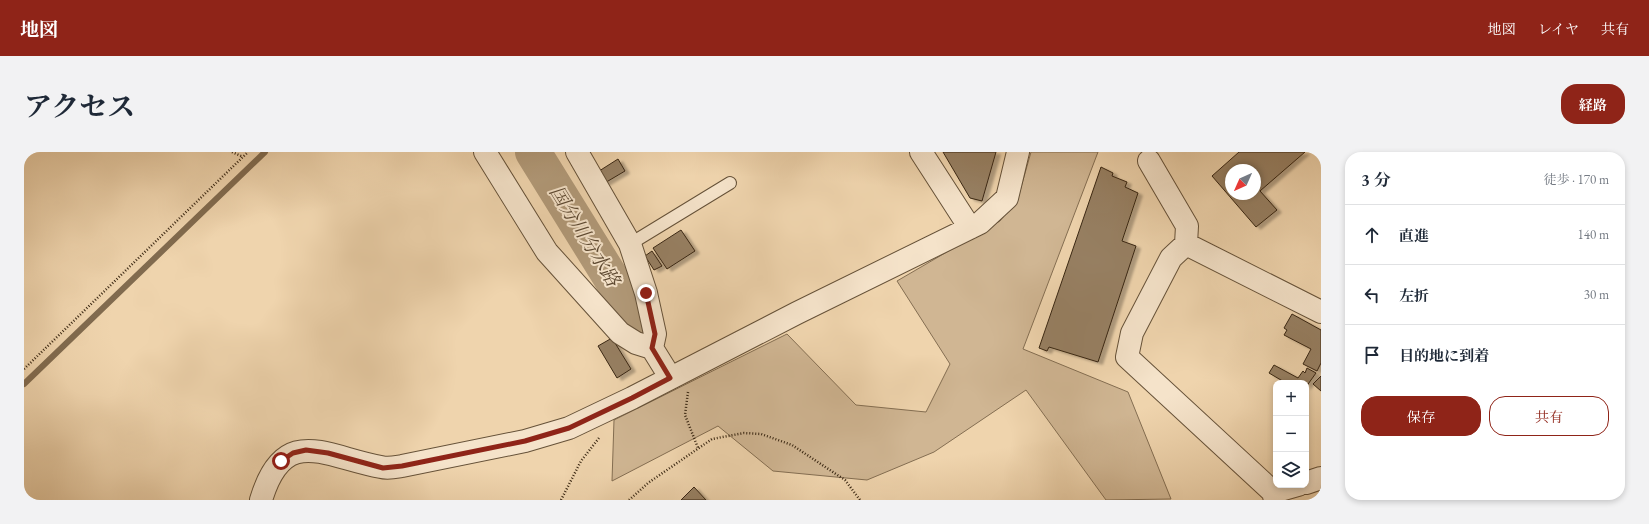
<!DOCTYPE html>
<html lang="ja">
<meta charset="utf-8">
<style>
body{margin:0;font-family:"EB Garamond","Noto Serif JP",serif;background:#f2f2f3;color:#1f2937}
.controls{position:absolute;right:12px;bottom:12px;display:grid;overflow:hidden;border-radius:8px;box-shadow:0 2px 6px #0003}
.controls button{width:36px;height:36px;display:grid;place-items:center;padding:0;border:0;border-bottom:1px solid #e0e1e3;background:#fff;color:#1f2937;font:20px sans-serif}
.compass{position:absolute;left:1201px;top:12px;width:36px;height:36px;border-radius:50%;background:#fff;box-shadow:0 2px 6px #0003;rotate:225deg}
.stop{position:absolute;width:12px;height:12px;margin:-9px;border:3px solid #8f2418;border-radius:50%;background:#fff}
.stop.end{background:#8f2418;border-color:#fff;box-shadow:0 1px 4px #0008}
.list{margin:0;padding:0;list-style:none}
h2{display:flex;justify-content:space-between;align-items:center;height:52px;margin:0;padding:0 16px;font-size:17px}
h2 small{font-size:13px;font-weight:400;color:#747a83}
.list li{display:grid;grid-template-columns:26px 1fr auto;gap:12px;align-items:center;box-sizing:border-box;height:60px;padding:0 16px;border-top:1px solid #e0e1e3}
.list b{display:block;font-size:15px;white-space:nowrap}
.list em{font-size:13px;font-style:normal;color:#747a83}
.actions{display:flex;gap:8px;padding:12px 16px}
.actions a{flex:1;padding:9px 0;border:1px solid #8f2418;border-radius:16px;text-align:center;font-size:14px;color:#8f2418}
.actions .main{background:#8f2418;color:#fff}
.icon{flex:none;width:22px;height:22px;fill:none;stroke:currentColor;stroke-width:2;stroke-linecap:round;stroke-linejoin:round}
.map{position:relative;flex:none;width:1297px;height:348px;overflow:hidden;border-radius:16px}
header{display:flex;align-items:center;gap:24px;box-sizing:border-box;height:56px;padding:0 20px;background:#8f2418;color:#fff}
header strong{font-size:19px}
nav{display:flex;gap:22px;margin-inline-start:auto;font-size:14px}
.intro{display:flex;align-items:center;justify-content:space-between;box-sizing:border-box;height:96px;padding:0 24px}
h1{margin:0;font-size:28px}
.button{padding:10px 18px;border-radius:16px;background:#8f2418;color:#fff;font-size:14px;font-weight:700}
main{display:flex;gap:24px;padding:0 24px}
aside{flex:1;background:#fff;border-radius:16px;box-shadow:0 2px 6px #0003}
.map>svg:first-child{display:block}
</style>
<header>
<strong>地図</strong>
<nav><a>地図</a><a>レイヤ</a><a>共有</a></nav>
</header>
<div class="intro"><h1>アクセス</h1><a class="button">経路</a></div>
<main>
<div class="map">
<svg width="1297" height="348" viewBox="0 0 1297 348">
<defs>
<filter id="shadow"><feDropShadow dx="4.5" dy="2.5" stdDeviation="1" flood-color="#0004"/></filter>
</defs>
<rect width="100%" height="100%" fill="#efd4ad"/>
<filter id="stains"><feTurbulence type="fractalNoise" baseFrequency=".005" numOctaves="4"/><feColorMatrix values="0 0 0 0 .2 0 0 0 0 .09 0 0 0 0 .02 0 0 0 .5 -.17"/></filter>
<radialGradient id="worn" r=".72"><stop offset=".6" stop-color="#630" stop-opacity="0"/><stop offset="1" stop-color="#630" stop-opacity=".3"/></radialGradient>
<path fill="#d0b693" stroke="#846e52" d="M1007,0H1074L999,197L1104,240L1147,347L1082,348L1002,238L910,300L843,328L749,319L694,274L588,329L590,268L763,182L832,253L902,260L926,212L873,129L976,69L994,46Z"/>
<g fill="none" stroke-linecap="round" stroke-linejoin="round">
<path stroke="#816b4f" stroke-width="6" d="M0,232L241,0"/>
<path stroke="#b19978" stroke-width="36" d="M509,0L613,168"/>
</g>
<path fill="#978063" stroke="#382612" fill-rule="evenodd" filter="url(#shadow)" d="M919,0H972L958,49L946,46Z
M1215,0H1281L1236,39L1253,58L1232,75L1188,24ZM1207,18H1231V42H1207Z
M594,7L601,19L579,32L572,21Z
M1077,15L1089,21L1088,24L1103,30L1101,35L1114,41L1098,89L1112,94L1074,210L1025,195L1023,199L1015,196Z
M657,78L671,99L643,117L629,96Z
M628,99L638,114L630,118L621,104Z
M1268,162L1297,178V211L1293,219L1279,212L1287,197L1260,183L1263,178L1260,176Z
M588,186L607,217L593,226L574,194Z
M1250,213L1274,226L1279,219L1281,221L1283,216L1292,221L1282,235V231H1262L1245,221Z
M1297,224V239L1289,232Z
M670,335L682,348H657Z"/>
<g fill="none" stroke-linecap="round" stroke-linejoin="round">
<defs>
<path id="service" d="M606,92L706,31"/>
<path id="minor" d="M461,0L523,100L596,181L612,191L628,196L646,225
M553,0L606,92L622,141L631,182L628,196
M897,0L946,76
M1125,9L1163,74L1162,92L1297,160
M1162,92L1147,106L1108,181L1103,205L1249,340L1251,348
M1282,331L1297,326
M1249,340L1274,333
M237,348C260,271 301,305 357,315C364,317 372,315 378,314L501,289L545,276L608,246L773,161L956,71L983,46L994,0"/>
</defs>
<use href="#service" stroke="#665239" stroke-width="14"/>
<use href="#minor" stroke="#665239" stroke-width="24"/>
<path stroke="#382612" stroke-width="2.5" stroke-dasharray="1 2" stroke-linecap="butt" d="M208,0L219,5
M0,217L224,0
M664,240L661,263L674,296
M537,348L557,309L575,286
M605,348L624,331L688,287L720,281L737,282L768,293L821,328L836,348"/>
<use href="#service" stroke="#f5e3ca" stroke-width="12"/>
<use href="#minor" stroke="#f5e3ca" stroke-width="22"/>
</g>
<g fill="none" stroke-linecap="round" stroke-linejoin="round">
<path stroke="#8f2418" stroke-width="5" d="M257,309L269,301L282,298L304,301L359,316L378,314L501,289L545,276L608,246L646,226L628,196L631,182L622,141"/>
</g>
<g text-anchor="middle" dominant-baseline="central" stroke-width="4" stroke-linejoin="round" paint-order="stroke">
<g font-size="19" font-style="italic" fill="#5c4831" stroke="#f5e3ca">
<text transform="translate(561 84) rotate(58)">国分川分水路</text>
</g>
</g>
<rect width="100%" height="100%" filter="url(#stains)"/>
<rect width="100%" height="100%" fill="url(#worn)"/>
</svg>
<div class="controls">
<button>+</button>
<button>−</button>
<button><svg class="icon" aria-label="layers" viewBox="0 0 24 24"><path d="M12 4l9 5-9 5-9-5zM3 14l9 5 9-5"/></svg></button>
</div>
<svg class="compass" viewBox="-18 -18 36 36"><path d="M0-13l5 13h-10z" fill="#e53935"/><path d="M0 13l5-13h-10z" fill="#747a83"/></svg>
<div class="stop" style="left:257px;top:309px"></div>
<div class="stop end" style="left:622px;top:141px"></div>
</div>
<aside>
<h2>3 分<small>徒歩 · 170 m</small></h2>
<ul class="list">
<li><svg class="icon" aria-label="ahead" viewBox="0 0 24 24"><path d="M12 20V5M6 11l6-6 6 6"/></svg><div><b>直進</b></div><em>140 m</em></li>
<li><svg class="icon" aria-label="left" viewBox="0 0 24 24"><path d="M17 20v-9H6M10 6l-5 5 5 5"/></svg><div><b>左折</b></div><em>30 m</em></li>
<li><svg class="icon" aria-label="arrive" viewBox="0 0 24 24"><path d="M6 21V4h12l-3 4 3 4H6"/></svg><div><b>目的地に到着</b></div></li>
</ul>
<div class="actions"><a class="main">保存</a><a>共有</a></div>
</aside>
</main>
